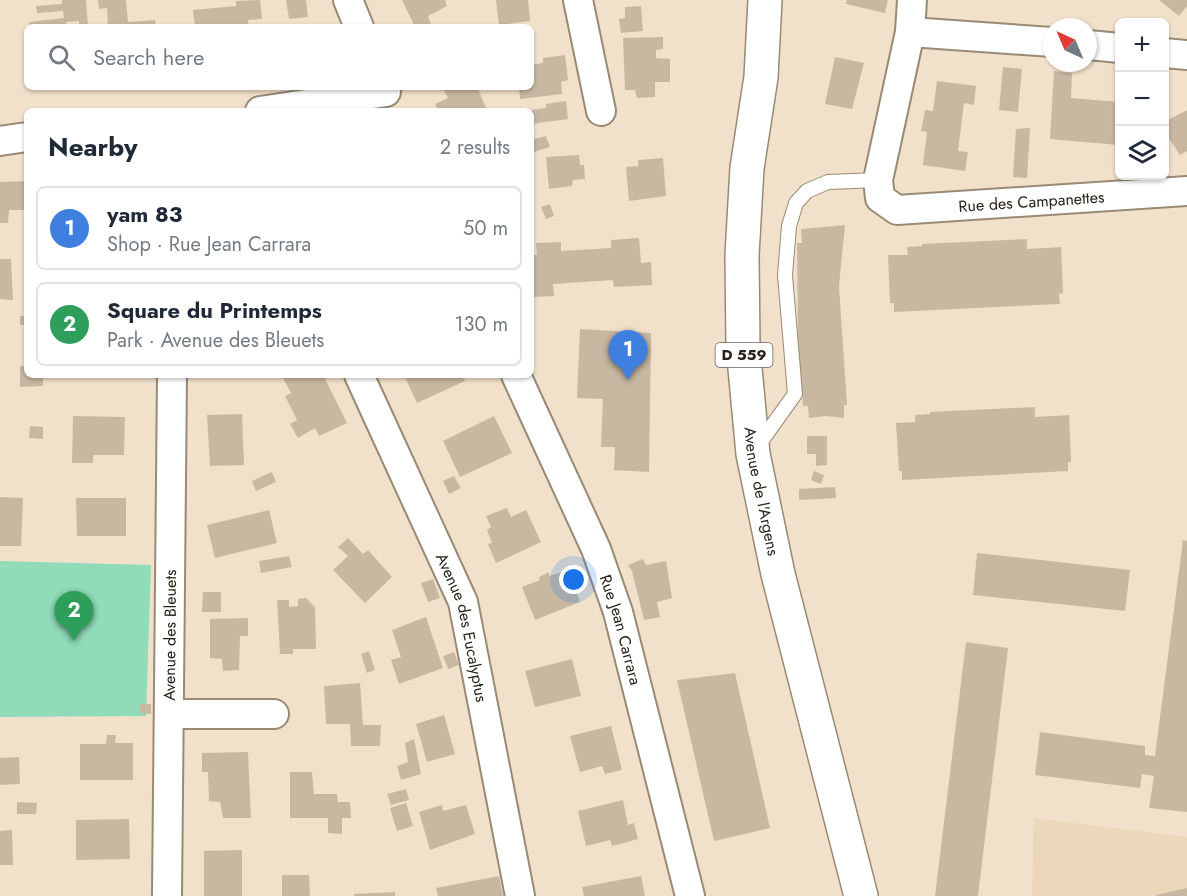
<!DOCTYPE html>
<meta charset="utf-8">
<style>
body{margin:0;font-family:Jost,sans-serif;background:#f6f6f7;color:#1f2937}
.controls{position:absolute;right:18px;top:18px;display:grid;overflow:hidden;border-radius:9px;box-shadow:0 2px 4px #0004}
.controls button{width:54px;height:54px;display:grid;place-items:center;padding:0;border:0;border-bottom:2px solid #e0e1e3;background:#fff;color:#1f2937;font:30px sans-serif}
.compass{position:absolute;left:1043px;top:18px;width:54px;height:54px;border-radius:50%;background:#fff;box-shadow:0 2px 4px #0004;rotate:316deg}
.you{position:absolute;left:574px;top:580px;width:21px;height:21px;margin:-15px;border:4px solid #fff;border-radius:50%;background:#1a73e8;box-shadow:0 0 0 9px #1a73e833}
.badge{display:grid;place-items:center;width:39px;height:39px;border-radius:50%;background:#867d23;color:#fff;font-size:20px;font-weight:700}
.pin{position:absolute;translate:-50% -50px;filter:drop-shadow(0 2px 3px #0008)}
.pin::after{content:'';position:absolute;top:32px;width:21px;height:18px;background:inherit;clip-path:polygon(0 0,100% 0,50% 100%)}
.list{margin:0;padding:0;list-style:none}
h2{display:flex;justify-content:space-between;align-items:center;height:78px;margin:0;padding:0 24px;font-size:26px}
h2 small{font-size:20px;font-weight:400;color:#747a83}
.list li{display:grid;grid-template-columns:39px 1fr auto;gap:18px;align-items:center;box-sizing:border-box;height:84px;margin:0 12px 12px;padding:0 12px;border:2px solid #e0e1e3;border-radius:9px}
.list b{display:block;font-size:22px;white-space:nowrap}
.list p{margin:0;font-size:20px;white-space:nowrap;color:#747a83}
.list em{font-size:20px;font-style:normal;color:#747a83}
.icon{flex:none;width:33px;height:33px;fill:none;stroke:currentColor;stroke-width:2;stroke-linecap:round;stroke-linejoin:round}
.map{position:relative;flex:none;width:1187px;height:896px;overflow:hidden}
.search{position:absolute;background:#fff;box-shadow:0 2px 4px #0004;left:24px;top:24px;width:510px;height:66px;display:flex;align-items:center;gap:15px;box-sizing:border-box;padding:0 21px;border-radius:9px;color:#747a83;font-size:22px}
.panel{position:absolute;background:#fff;box-shadow:0 2px 4px #0004;left:24px;top:108px;width:510px;height:270px;border-radius:9px}
.map>svg:first-child{display:block}
</style>
<div class="map">
<svg width="1187" height="896" viewBox="0 0 1187 896">
<rect width="100%" height="100%" fill="#f2e1ca"/>
<path fill="#edd7ba" d="M1034,818L1187,837V896H1032Z"/>
<path fill="#90dbb8" d="M0,561L151,565L146,716L0,717Z"/>
<path fill="#c8b8a2" d="M62,0H86L88,27H79V21L66,22L67,27H30L29,22L64,18L63,11L37,13L36,6L62,4Z
M98,0H126L128,22L155,20L156,27H108L107,8L99,9Z
M260,0L262,19L248,20L249,27H195L193,10L236,6V1Z
M286,0H306L308,17L289,19Z
M402,0H445L447,6L428,16L432,27H415Z
M496,0H528L530,21L499,25Z
M847,0H888L885,13L846,4Z
M1159,0H1187V6L1179,16Z
M641,6L643,31L621,33L619,19L625,18V7Z
M663,37V49L656,50V58L670,59V82H655V97L637,98L635,90H625L623,38Z
M565,55L568,80L561,82L562,94L520,99L519,87H531V65L543,63V58Z
M835,57L864,63L852,109L825,104Z
M1003,67L1022,69L1018,112L999,110Z
M1054,71L1072,73L1071,98L1119,102L1118,145L1050,139Z
M937,81L976,86L974,105L964,103L958,151L968,152L965,171L923,165L927,132L921,131L923,121L925,110L933,111Z
M446,87H477L487,110L438,111L435,104L448,98L443,88Z
M566,101L568,119L531,124V110L546,108V104Z
M1187,110V151L1180,155L1164,131V122Z
M1030,128L1027,178L1013,177L1016,129Z
M546,136L550,147L531,153V140Z
M579,155L580,165H584L585,179L573,180L572,186L549,189L546,157Z
M663,158L666,196L629,201L626,167L638,166V160Z
M27,181V210H9L8,223H0V182Z
M550,204L554,216L546,219L541,207Z
M845,225L839,286L847,405H844V418L826,416L809,418L808,406H803L798,339L797,243H802L801,229Z
M639,238L641,263L651,262L652,285L614,287L613,280L553,284L554,296L531,297V255H537L536,243L561,242V251L611,248V240Z
M1027,239V249L1061,247L1063,294L1059,293L1060,304L894,312V303H890L888,255H908L907,247L922,246V244Z
M0,259H11L13,300L0,299Z
M20,316H27V325H20Z
M580,329L651,333L649,472L614,470L615,447H601L603,399L577,398Z
M20,366H27V375H43V386L20,387Z
M288,375H323L347,423L319,436L315,428L298,438L290,424L297,420L285,396L291,393L283,378Z
M404,375H462L465,381L417,403Z
M1035,407V417L1069,415L1071,462H1068V471L902,480V471H899L896,423L915,422V415L930,414V412Z
M242,414L244,465L210,466L207,415Z
M73,416L125,417L124,455H93V463H72Z
M494,416L512,453L460,477L443,441Z
M30,426L43,427V439L29,438Z
M807,436H827V465L816,466V454H807Z
M814,471L824,475L821,484L811,480Z
M272,472L276,482L256,491L252,481Z
M454,476L461,488L449,494L443,481Z
M835,487L836,498L799,500V489Z
M0,497L23,498L21,546H0Z
M76,498H126V536H77Z
M507,508L511,517L526,510L541,542L496,563L488,544L492,543L487,530L491,527L486,516Z
M269,510L277,543L215,558L207,525Z
M348,538L363,554L368,550L392,577L365,603L333,570L348,556L338,547Z
M1183,540L1187,541V812L1149,808L1154,776L1142,774L1140,788L1035,775L1040,732L1145,746V755L1155,756Z
M977,553L1130,570L1125,611L973,595Z
M289,556L292,567L261,573L259,561Z
M643,559L646,565L666,561L672,598L657,602L660,617L644,620L632,571L628,565Z
M569,570L580,602L535,620L522,587L540,580L539,577L549,572V576Z
M433,579L440,598L428,602L421,583Z
M203,592H221V612H202Z
M306,598L315,607L316,649H293V654H280L277,600H289V607L298,606V599Z
M426,617L443,668L399,684L391,660L401,657L392,630Z
M248,618V636H240L239,670L223,671L222,659L210,658V619Z
M966,642L1008,648L978,896H935Z
M369,651L375,670L367,673L361,654Z
M454,652L459,665L448,669L443,656Z
M572,659L581,696L535,707L525,671Z
M735,673L770,828L714,841L677,680Z
M360,683L363,725H381L380,746H351L350,724H326L324,686Z
M139,704H151V714L140,713Z
M444,715L455,754L427,762L416,724Z
M611,726L622,770L605,774L602,766L580,772L570,736Z
M107,735H116L115,743H133V780H80V744H106Z
M414,739L421,774L401,780L397,766L408,762L405,743Z
M248,752L251,818H223L220,802L209,801L208,772H202V753Z
M19,757L20,784L0,785V758Z
M290,772H312L314,794H337L338,802H350L351,818H342V834L328,833V818H290Z
M406,789L409,800L391,805L387,794Z
M623,800L628,825L634,823L638,839L612,846L610,840L586,846L578,811Z
M17,802L37,803L36,814H17Z
M406,803L413,826L397,831L390,808Z
M442,805L443,811L466,805L475,834L430,850L419,812Z
M129,819L130,859L76,860V820Z
M12,830L13,865H0V831Z
M242,850V896H204V851Z
M282,875H309L310,896H282Z
M499,876L503,896H438L436,888Z
M641,876L645,896H584L582,887Z
M1187,888V896H1156V895Z
M395,892V896H354V894Z"/>
<g fill="none" stroke-linecap="round" stroke-linejoin="round">
<defs>
<path id="lane" d="M757,447L795,394L785,275L789,226L796,203L807,191L828,182L878,180"/>
<g id="street">
<path d="M348,0L359,27"/>
<path d="M578,0L601,111"/>
<path id="s1" d="M912,0L910,32L878,180L880,198L897,210L1187,191"/>
<path d="M910,32L1052,42"/>
<path d="M1088,45L1120,48"/>
<path d="M1164,53L1187,55"/>
<path d="M260,111L386,92"/>
<path d="M0,141L27,137"/>
<path id="s2" d="M359,375L463,602L520,896"/>
<path id="s3" d="M516,375L596,549L618,612L690,896"/>
<path d="M169,714H274"/>
<path id="s4" d="M167,896L172,375"/>
</g>
<g id="primary">
<path id="s5" d="M765,0L761,77L747,168L742,255L743,347L753,454L778,574L861,896"/>
</g>
</defs>
<use href="#lane" stroke="#998a75" stroke-width="16"/>
<use href="#street" stroke="#998a75" stroke-width="32"/>
<use href="#primary" stroke="#998a75" stroke-width="36"/>
<use href="#lane" stroke="#fff" stroke-width="14"/>
<use href="#street" stroke="#fff" stroke-width="28"/>
<use href="#primary" stroke="#fff" stroke-width="33"/>
</g>
<g text-anchor="middle" dominant-baseline="central" stroke-width="6" stroke-linejoin="round" paint-order="stroke">
<rect fill="#fff" stroke="#68645e" stroke-width="1.5" x="715.5" y="343" width="57" height="24" rx="4.5"/>
<g font-size="15" font-weight="bold" fill="#282219">
<text x="744" y="355">D 559</text>
</g>
<g font-size="16" fill="#282219" stroke="#fff">
<text stroke="none"><textPath href="#s1" startOffset="357">Rue des Campanettes</textPath></text>
<text stroke="none"><textPath href="#s5" startOffset="494">Avenue de l'Argens</textPath></text>
<text stroke="none"><textPath href="#s2" startOffset="274">Avenue des Eucalyptus</textPath></text>
<text stroke="none"><textPath href="#s3" startOffset="276">Rue Jean Carrara</textPath></text>
<text stroke="none"><textPath href="#s4" startOffset="261">Avenue des Bleuets</textPath></text>
</g>
</g>
</svg>
<div class="controls">
<button>+</button>
<button>−</button>
<button><svg class="icon" aria-label="layers" viewBox="0 0 24 24"><path d="M12 4l9 5-9 5-9-5zM3 14l9 5 9-5"/></svg></button>
</div>
<svg class="compass" viewBox="-18 -18 36 36"><path d="M0-13l5 13h-10z" fill="#e53935"/><path d="M0 13l5-13h-10z" fill="#747a83"/></svg>
<div class="you"></div>
<div class="pin badge" style="left:628px;top:380px;background:#3f7fe0">1</div>
<div class="pin badge" style="left:74px;top:641px;background:#2e9e5b">2</div>
<div class="search"><svg class="icon" aria-label="search" viewBox="0 0 24 24"><circle cx="10" cy="10" r="6"/><path d="M15 15l6 6"/></svg>Search here</div>
<section class="panel">
<h2>Nearby<small>2 results</small></h2>
<ul class="list">
<li><span class="badge" style="background:#3f7fe0">1</span><div><b>yam 83</b><p>Shop · Rue Jean Carrara</p></div><em>50 m</em></li>
<li><span class="badge" style="background:#2e9e5b">2</span><div><b>Square du Printemps</b><p>Park · Avenue des Bleuets</p></div><em>130 m</em></li>
</ul>
</section>
</div>
